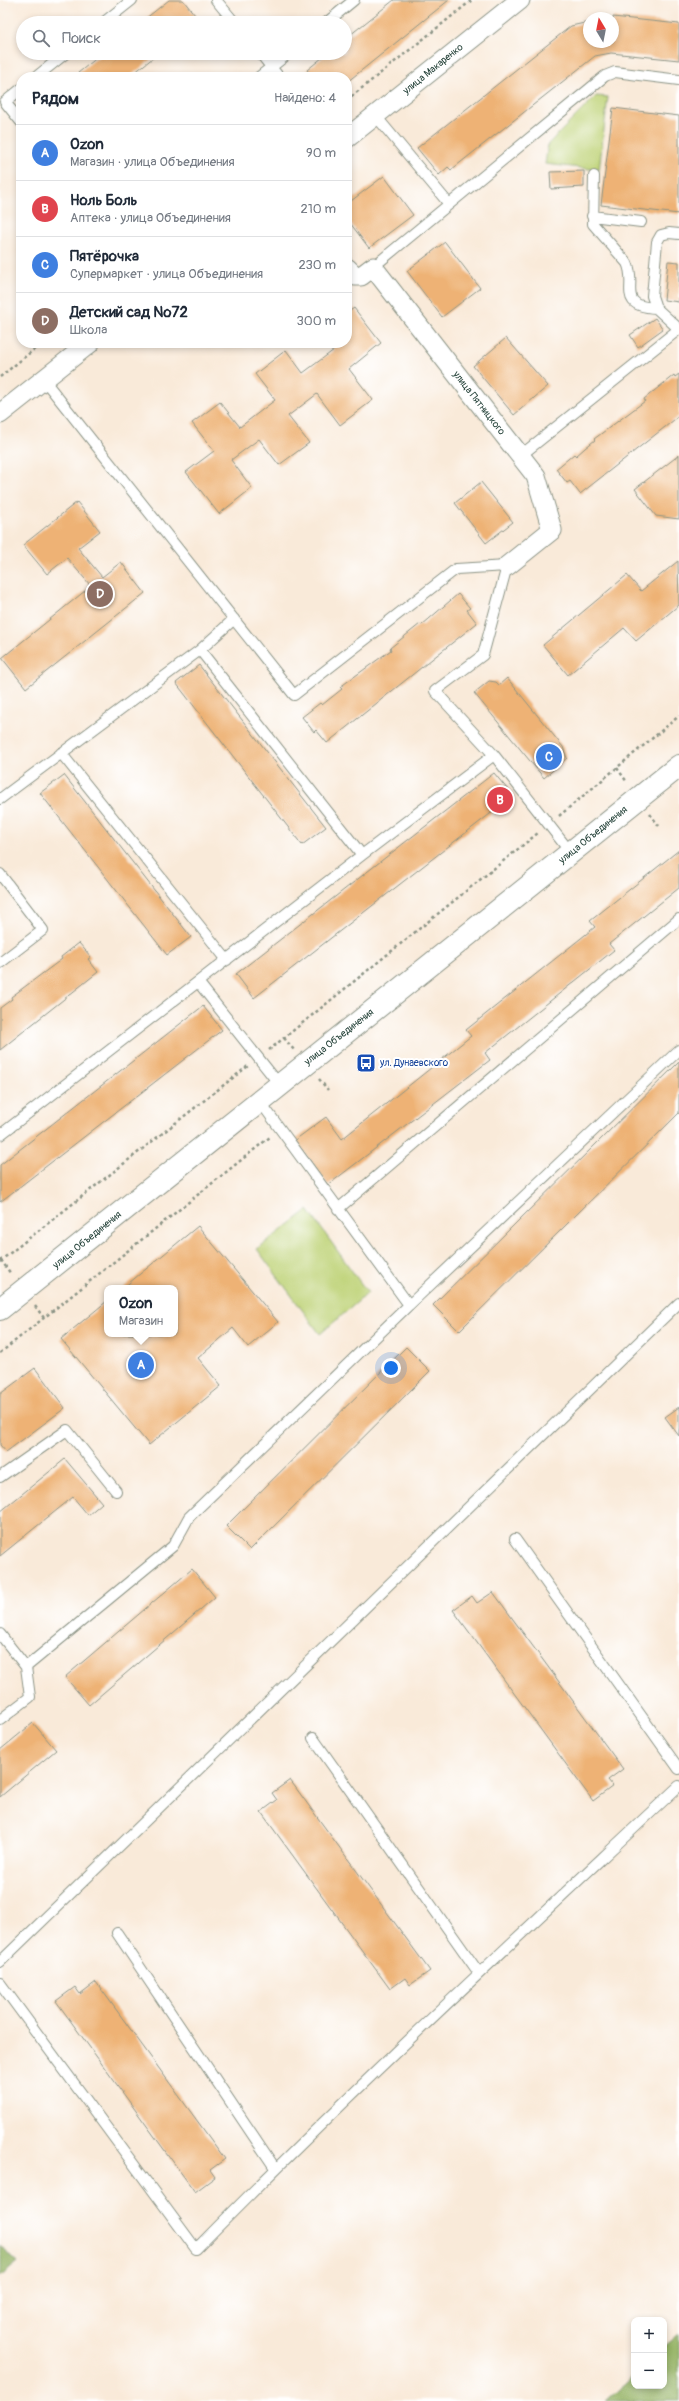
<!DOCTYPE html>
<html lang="ru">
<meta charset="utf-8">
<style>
body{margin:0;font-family:Pangolin,sans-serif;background:#f2f2f3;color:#1f2937}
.controls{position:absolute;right:12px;bottom:12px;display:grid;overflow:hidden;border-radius:8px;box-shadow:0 2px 6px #0003}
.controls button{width:36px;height:36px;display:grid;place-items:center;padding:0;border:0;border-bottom:1px solid #e0e1e3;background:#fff;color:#1f2937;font:20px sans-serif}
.compass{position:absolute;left:583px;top:12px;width:36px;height:36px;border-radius:50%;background:#fff;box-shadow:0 2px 6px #0003;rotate:350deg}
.you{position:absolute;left:391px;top:1368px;width:14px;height:14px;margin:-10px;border:3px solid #fff;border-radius:50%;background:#1a73e8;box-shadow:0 0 0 6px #1a73e833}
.badge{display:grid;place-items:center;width:26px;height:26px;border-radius:50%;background:#0f766e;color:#fff;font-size:13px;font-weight:700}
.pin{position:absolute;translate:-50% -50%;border:2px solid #fff;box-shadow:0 1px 4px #0006}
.popup{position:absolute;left:104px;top:1285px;width:74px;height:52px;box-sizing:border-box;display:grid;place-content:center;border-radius:8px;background:#fff;filter:drop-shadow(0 1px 3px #0005);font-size:13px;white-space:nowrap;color:#747a83}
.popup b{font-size:15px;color:#1f2937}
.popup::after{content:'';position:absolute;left:50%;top:100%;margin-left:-8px;border:8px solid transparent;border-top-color:#fff}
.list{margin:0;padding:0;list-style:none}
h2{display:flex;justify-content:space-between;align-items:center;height:52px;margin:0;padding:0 16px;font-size:17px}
h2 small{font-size:13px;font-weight:400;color:#747a83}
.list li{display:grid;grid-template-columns:26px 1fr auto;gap:12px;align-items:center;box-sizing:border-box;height:56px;padding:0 16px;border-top:1px solid #e0e1e3}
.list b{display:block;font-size:15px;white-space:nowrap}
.list p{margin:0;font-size:13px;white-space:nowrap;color:#747a83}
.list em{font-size:13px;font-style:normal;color:#747a83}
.icon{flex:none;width:22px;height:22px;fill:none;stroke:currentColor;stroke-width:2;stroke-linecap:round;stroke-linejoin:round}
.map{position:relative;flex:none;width:679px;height:2401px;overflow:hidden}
.search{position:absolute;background:#fff;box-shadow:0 2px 6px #0003;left:16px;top:16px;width:336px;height:44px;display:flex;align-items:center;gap:10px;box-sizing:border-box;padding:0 14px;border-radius:22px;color:#747a83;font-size:15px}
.panel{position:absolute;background:#fff;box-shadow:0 2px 6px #0003;left:16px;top:72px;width:336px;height:276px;border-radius:16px}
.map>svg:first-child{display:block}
</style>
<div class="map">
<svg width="679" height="2401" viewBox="0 0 679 2401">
<rect width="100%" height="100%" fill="#fff"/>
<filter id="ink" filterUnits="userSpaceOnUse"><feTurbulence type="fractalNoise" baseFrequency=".025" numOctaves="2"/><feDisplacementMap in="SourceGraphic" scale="8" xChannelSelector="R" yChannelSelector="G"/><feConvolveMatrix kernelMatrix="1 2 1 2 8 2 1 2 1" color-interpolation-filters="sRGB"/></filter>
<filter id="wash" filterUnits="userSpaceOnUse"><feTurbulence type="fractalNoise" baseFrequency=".012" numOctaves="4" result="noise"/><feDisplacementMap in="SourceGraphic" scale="16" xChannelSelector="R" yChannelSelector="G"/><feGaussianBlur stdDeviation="0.9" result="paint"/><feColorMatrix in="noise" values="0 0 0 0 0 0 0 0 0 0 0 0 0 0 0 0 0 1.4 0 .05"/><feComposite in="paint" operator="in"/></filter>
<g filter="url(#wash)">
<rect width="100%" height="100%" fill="#f9ead9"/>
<path fill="#bdd275" stroke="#6e8854" d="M596,96L608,97L599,170L545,164L548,144Z
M308,1210L368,1293L320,1334L257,1249Z"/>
<path fill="#96b466" stroke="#5a784d" d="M0,2245L18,2262L0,2277Z
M679,2335V2401H605L634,2375V2386H664V2348Z"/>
<g id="blocks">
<path fill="#eeb275" d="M169,0H183L199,20L196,23H140Z
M394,0H449L347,82V77H313L307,70L328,53H345V39Z
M613,17L679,24V60L611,53L595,56L451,170L448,167L439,175L417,148L571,26L589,22V42H613Z
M103,53H159L129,77H73Z
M613,108L679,116V214L601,205Z
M584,171V187L551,189L550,172Z
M384,176L413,215L369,248L347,219V204Z
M445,242L480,288L442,317L407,271Z
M668,261L679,262V302L664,300Z
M354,308L381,343L349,369L373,400L340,425L317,394L288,416L309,443L279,465L259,439L231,460L252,488L219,514L186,472L214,451L192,423L220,402L240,427L275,400L255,374L286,350L303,373L334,350L328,343H347V313Z
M655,318L663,329L638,347L630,335Z
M506,338L548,386L514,415L473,366Z
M679,374V416L580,494L570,481L567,483L556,469L574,454L576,456L585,448L595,440L594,439L645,401L644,399L674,375L675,377Z
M679,455V519L656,516L635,489Z
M481,482L513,522L486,543L455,503Z
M77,502L100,531L78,548L102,577L121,562L145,593L26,688L2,658L91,586L67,558L47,574L23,545Z
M678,561L679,605L636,641L624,628L568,675L543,645L627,575L641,591Z
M458,594L470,608L467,610L477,623L327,743L316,730L314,732L302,717L320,703L322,705L342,689L340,687L391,650L390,648L420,624L422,625Z
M199,665L326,827L302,845L176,683Z
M507,678L563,747L567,758L544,778L474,693L489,681L496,682L499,685Z
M494,773L513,796L254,998L236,974Z
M64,775L191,937L167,955L40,793Z
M679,850V888L609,944L614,950L485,1053L490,1060L328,1185L295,1140L326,1117L342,1139L471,1036L466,1030L595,927L590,921Z
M79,943L91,957L88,959L98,972L0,1050V1008L12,999L11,997L62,959L61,957Z
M203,1006L222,1030L0,1202V1165Z
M679,1062V1113L459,1331L433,1305Z
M198,1226L278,1322L248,1347L233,1328L198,1358L221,1386L149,1445L61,1339L107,1301V1334H175V1288H123Z
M406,1347L430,1371L250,1550L226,1526Z
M35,1368L65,1408L6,1452L0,1445V1394Z
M679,1407V1436L665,1417Z
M65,1459L102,1503L88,1515L73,1497L0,1556V1512Z
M192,1569L215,1597L89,1705L65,1677Z
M493,1592L623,1769L608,1780L613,1786L593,1801L453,1610L472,1596L477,1603Z
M33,1723L56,1750L0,1797V1750Z
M290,1780L430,1971L410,1985L405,1978L390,1989L261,1812L277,1800L272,1793Z
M96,1982L225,2159L210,2170L215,2177L195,2192L56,2001L75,1987L80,1994Z"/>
</g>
</g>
<g filter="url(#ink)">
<use href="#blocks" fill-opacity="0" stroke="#8c9486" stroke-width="1"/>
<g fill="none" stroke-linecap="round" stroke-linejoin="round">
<defs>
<path id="lane" d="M216,0L235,23
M103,23L132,0
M326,23L354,0
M260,53L279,77
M36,77L66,53
M259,77L289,53
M21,89L5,102L21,122
M375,115L449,204
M594,176L593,224L627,263C638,285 615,306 656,308
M592,216L641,222
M373,267L605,76L615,72L679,80
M679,329L656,308L652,296L657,242L661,235L669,233L679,234
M44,380L294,695L456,569L507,566L483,655L435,691L494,755
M520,456L679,329
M234,619L200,650L362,855L494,755L571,853
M61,753L227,960
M0,799L200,650
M0,874L43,930L0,963
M198,982L279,1084
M0,1135L362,855
M338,1209L679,919
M409,1305L679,1050
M0,1477L67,1430L116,1491
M515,1539L679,1769
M0,1634L26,1667L173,1546L189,1517L409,1305L259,1100
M0,1720L30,1697L26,1667
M313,1738L479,1973
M117,1933L275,2168
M0,1962L679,1303
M0,1983L196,2249C352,2090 516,1939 679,1786"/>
<path id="street" d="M347,138L520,0
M347,268L355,276H361L373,267L536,476L552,530L507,566
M0,414L90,343"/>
<path id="secondary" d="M0,1309L679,766"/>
</defs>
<use href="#lane" stroke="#8c9486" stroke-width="12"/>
<use href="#street" stroke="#8c9486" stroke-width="21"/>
<use href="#secondary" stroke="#8c9486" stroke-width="24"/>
<path stroke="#8c9486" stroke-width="2.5" stroke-dasharray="3 3" stroke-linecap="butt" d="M347,100L472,0
M0,377L42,343
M617,768L627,782
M650,814L659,826
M559,816L679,716
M284,1038L294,1050
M269,1050L538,833
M319,1079L328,1090
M1,1260L11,1274
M0,1261L248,1066
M35,1306L44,1318
M0,1353L270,1137"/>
<use href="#lane" stroke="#fff" stroke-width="10"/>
<use href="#street" stroke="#fff" stroke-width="19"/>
<use href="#secondary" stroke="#fff" stroke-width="22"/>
</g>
</g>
<defs>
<symbol id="bus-square" viewBox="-11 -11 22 22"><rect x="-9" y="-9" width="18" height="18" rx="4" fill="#1a4fb4" stroke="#fff"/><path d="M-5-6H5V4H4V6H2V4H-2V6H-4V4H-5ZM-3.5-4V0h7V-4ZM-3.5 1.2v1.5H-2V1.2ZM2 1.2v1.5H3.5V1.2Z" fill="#fff"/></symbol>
</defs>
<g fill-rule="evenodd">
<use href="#bus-square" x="355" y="1052" width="22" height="22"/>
</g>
<g text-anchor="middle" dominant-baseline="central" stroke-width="4" stroke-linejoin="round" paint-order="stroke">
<g font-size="10" fill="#1f3d34" stroke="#fff">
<text transform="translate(433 69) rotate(-39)">улица Макаренко</text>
<text transform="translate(479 403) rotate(52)">улица Пятницкого</text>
<text transform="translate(593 835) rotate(-39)">улица Объединения</text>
<text transform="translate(339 1037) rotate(-38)">улица Объединения</text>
<text transform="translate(87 1240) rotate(-39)">улица Объединения</text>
</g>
<g font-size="10" fill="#164399" stroke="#fff" text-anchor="start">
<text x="380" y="1063">ул. Дунаевского</text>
</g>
</g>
</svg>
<div class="controls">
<button>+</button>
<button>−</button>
</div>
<svg class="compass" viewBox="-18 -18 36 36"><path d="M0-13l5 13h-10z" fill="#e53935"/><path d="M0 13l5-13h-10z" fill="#747a83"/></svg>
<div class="you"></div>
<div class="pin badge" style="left:141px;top:1365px;background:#3f7fe0">A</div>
<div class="popup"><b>Ozon</b>Магазин</div>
<div class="pin badge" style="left:500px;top:800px;background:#e0444e">B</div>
<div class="pin badge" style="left:549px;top:757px;background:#3f7fe0">C</div>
<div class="pin badge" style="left:100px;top:594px;background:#8d6e63">D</div>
<div class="search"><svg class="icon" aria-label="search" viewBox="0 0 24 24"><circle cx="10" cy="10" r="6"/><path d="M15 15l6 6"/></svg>Поиск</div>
<section class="panel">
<h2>Рядом<small>Найдено: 4</small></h2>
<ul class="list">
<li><span class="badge" style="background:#3f7fe0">A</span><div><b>Ozon</b><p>Магазин · улица Объединения</p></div><em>90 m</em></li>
<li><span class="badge" style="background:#e0444e">B</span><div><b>Ноль Боль</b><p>Аптека · улица Объединения</p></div><em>210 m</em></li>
<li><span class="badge" style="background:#3f7fe0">C</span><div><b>Пятёрочка</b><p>Супермаркет · улица Объединения</p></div><em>230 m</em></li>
<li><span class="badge" style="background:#8d6e63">D</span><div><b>Детский сад №72</b><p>Школа</p></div><em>300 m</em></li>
</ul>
</section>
</div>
